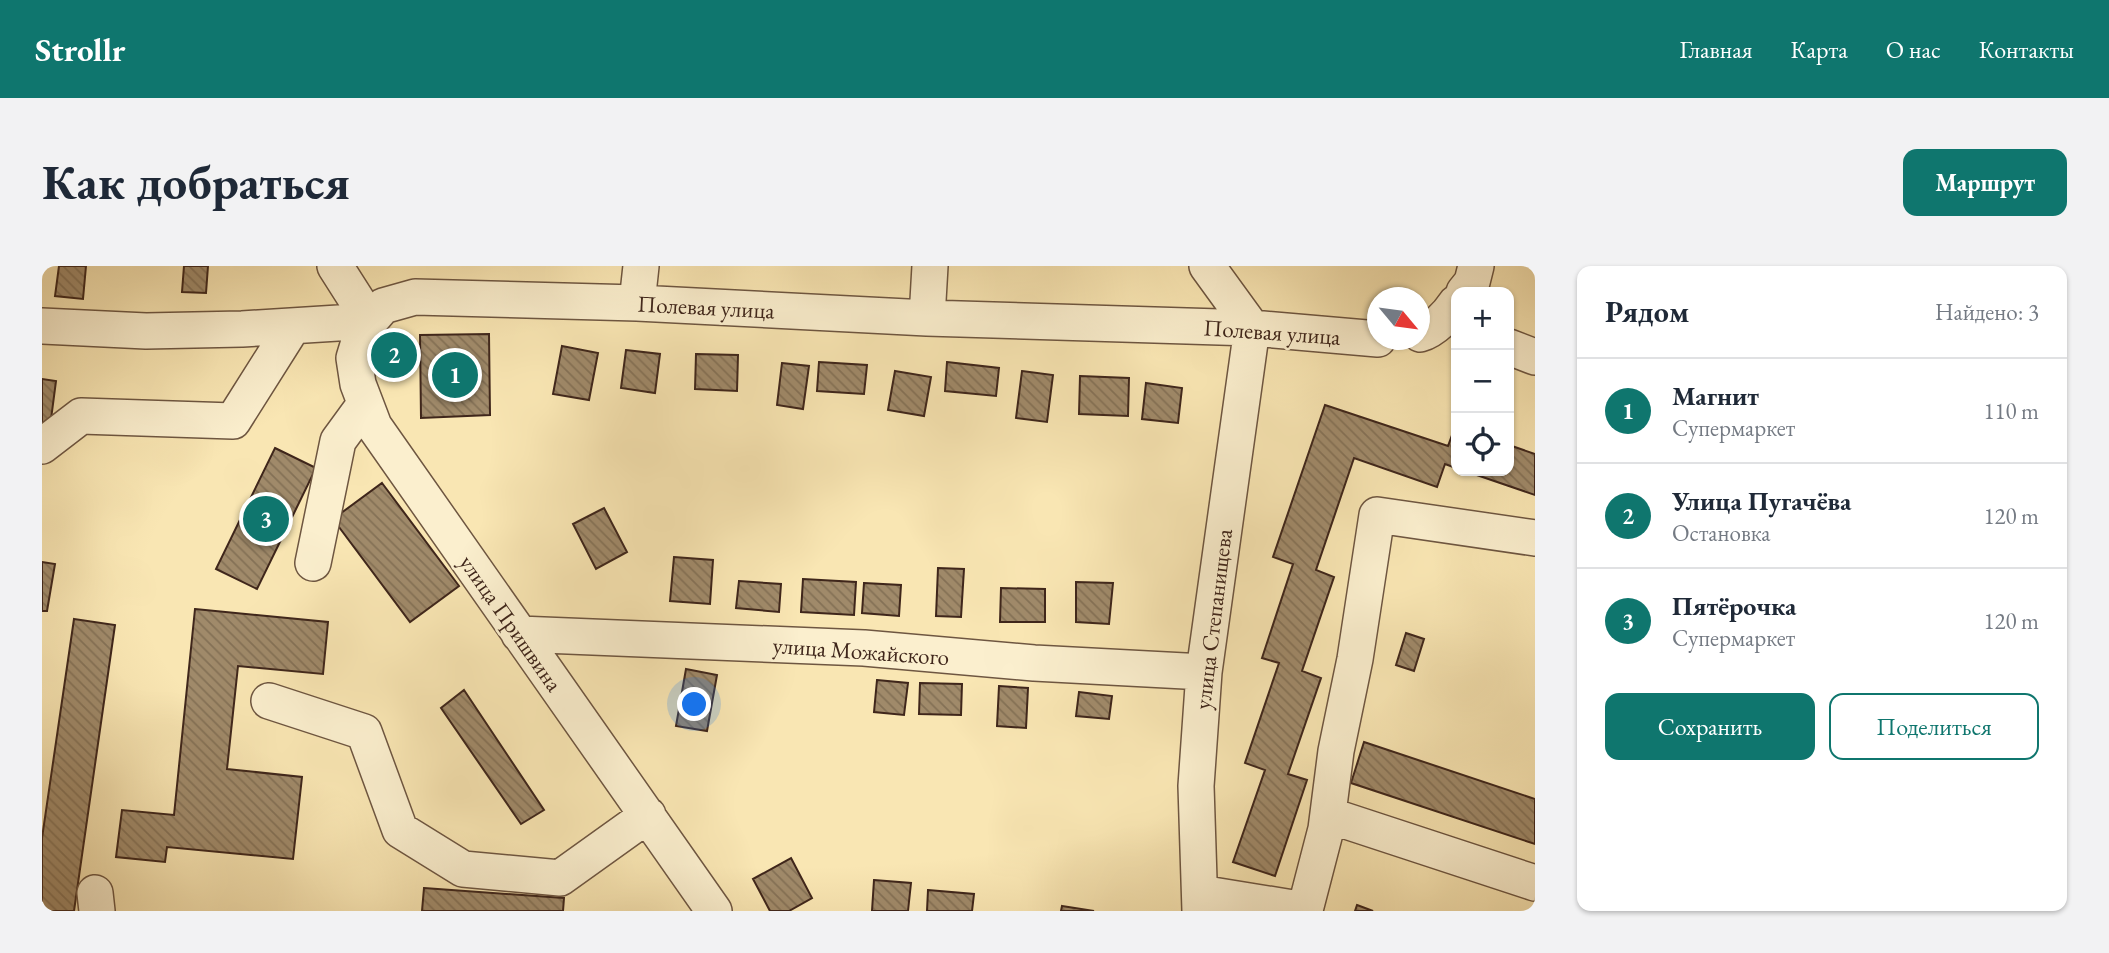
<!DOCTYPE html>
<html lang="ru">
<meta charset="utf-8">
<style>
body{margin:0;font-family:"EB Garamond",serif;background:#f2f2f3;color:#1f2937}
.controls{position:absolute;right:21px;top:21px;display:grid;overflow:hidden;border-radius:14px;box-shadow:0 2px 5px #0004}
.controls button{width:63px;height:63px;display:grid;place-items:center;padding:0;border:0;border-bottom:2px solid #e0e1e3;background:#fff;color:#1f2937;font:35px sans-serif}
.compass{position:absolute;left:1325px;top:21px;width:63px;height:63px;border-radius:50%;background:#fff;box-shadow:0 2px 5px #0004;rotate:119deg}
.you{position:absolute;left:653px;top:439px;width:24px;height:24px;margin:-18px;border:5px solid #fff;border-radius:50%;background:#1a73e8;box-shadow:0 0 0 10px #1a73e833}
.badge{display:grid;place-items:center;width:46px;height:46px;border-radius:50%;background:#0f766e;color:#fff;font-size:23px;font-weight:700}
.pin{position:absolute;translate:-50% -50%;border:4px solid #fff;box-shadow:0 2px 7px #0006}
.list{margin:0;padding:0;list-style:none}
h2{display:flex;justify-content:space-between;align-items:center;height:91px;margin:0;padding:0 28px;font-size:30px}
h2 small{font-size:23px;font-weight:400;color:#747a83}
.list li{display:grid;grid-template-columns:46px 1fr auto;gap:21px;align-items:center;box-sizing:border-box;height:105px;padding:0 28px;border-top:2px solid #e0e1e3}
.list b{display:block;font-size:26px;white-space:nowrap}
.list p{margin:0;font-size:23px;white-space:nowrap;color:#747a83}
.list em{font-size:23px;font-style:normal;color:#747a83}
.actions{display:flex;gap:14px;padding:21px 28px}
.actions a{flex:1;padding:16px 0;border:2px solid #0f766e;border-radius:14px;text-align:center;font-size:24px;color:#0f766e}
.actions .main{background:#0f766e;color:#fff}
.icon{flex:none;width:38px;height:38px;fill:none;stroke:currentColor;stroke-width:2;stroke-linecap:round;stroke-linejoin:round}
.map{position:relative;flex:none;width:1493px;height:645px;overflow:hidden;border-radius:14px}
header{display:flex;align-items:center;gap:42px;box-sizing:border-box;height:98px;padding:0 35px;background:#0f766e;color:#fff}
header strong{font-size:33px}
nav{display:flex;gap:38px;margin-inline-start:auto;font-size:24px}
.intro{display:flex;align-items:center;justify-content:space-between;box-sizing:border-box;height:168px;padding:0 42px}
h1{margin:0;font-size:49px}
.button{padding:18px 32px;border-radius:14px;background:#0f766e;color:#fff;font-size:24px;font-weight:700}
main{display:flex;gap:42px;padding:0 42px}
aside{flex:1;background:#fff;border-radius:14px;box-shadow:0 2px 5px #0004}
.map>svg:first-child{display:block}
</style>
<header>
<strong>Strollr</strong>
<nav><a>Главная</a><a>Карта</a><a>О нас</a><a>Контакты</a></nav>
</header>
<div class="intro"><h1>Как добраться</h1><a class="button">Маршрут</a></div>
<main>
<div class="map">
<svg width="1493" height="645" viewBox="0 0 1493 645">
<defs>
<pattern id="building-back-hatch" width="6" height="6" patternUnits="userSpaceOnUse" patternTransform="scale(1.75)"><rect width="6" height="6" fill="#a08a6a"/><path d="M-1 5l2 2M0 0l6 6M5-1l2 2" fill="none" stroke="#847156"/></pattern>
</defs>
<rect width="100%" height="100%" fill="#f9e6b3"/>
<filter id="stains"><feTurbulence type="fractalNoise" baseFrequency=".00286" numOctaves="4"/><feColorMatrix values="0 0 0 0 .2 0 0 0 0 .09 0 0 0 0 .02 0 0 0 .5 -.17"/></filter>
<radialGradient id="worn" r=".72"><stop offset=".6" stop-color="#630" stop-opacity="0"/><stop offset="1" stop-color="#630" stop-opacity=".3"/></radialGradient>
<path fill="url(#building-back-hatch)" stroke="#3f261b" stroke-width="2" d="M17,0H44L41,33L13,30Z
M142,0H166L164,27L140,26Z
M447,68L448,149L379,152L378,69Z
M520,80L556,87L547,134L511,128Z
M584,84L618,88L613,127L579,122Z
M654,88L696,89L695,125L653,123Z
M777,96L825,99L822,128L775,125Z
M905,96L957,102L954,130L903,125Z
M740,97L767,100L761,143L735,139Z
M853,105L889,111L882,150L846,144Z
M980,105L1011,109L1005,156L974,152Z
M1038,110L1087,112L1086,150L1037,148Z
M0,113L14,115L8,161L0,160Z
M1104,117L1140,122L1136,157L1100,153Z
M1283,139L1406,180L1413,161H1414V202L1403,198L1395,221L1312,192L1274,304L1292,311L1260,405L1279,412L1246,508L1265,514L1233,610L1191,596L1223,504L1203,497L1237,397L1220,392L1251,298L1231,291Z
M1467,179L1493,188V229L1423,205H1467Z
M233,182L274,202L215,323L174,303Z
M340,217L417,320L368,356L291,253Z
M562,242L585,286L554,303L531,258Z
M632,291L671,294L668,338L628,335Z
M0,296L13,298L5,345H0Z
M896,302L922,303L919,351L894,350Z
M761,313L814,316L812,349L759,346Z
M697,315L739,318L737,346L694,342Z
M1034,316L1071,317L1067,358L1034,356Z
M822,317L859,319L857,350L820,347Z
M959,322L1003,323V356H958Z
M153,343L286,356L281,408L196,400L185,503L260,511L251,593L125,581L123,596L74,591L80,544L132,549Z
M32,353L73,359L32,645H0V572Z
M1364,367L1382,373L1372,405L1354,399Z
M644,403L675,409L665,465L634,460Z
M835,414L866,417L862,449L832,446Z
M878,417L920,418L919,449L877,448Z
M957,420L986,422L984,462L955,460Z
M422,424L502,544L479,558L399,442Z
M1037,426L1070,430L1067,453L1034,450Z
M1322,476L1493,533V578L1309,517Z
M749,592L770,632L747,645H728L711,613Z
M832,614L869,617L866,645H830Z
M382,622L522,632L521,645H380Z
M886,624L932,628L930,645H885Z
M1315,639L1331,645H1313Z
M1020,640L1052,645H1019Z"/>
<g fill="none" stroke-linecap="round" stroke-linejoin="round">
<defs>
<path id="minor" d="M293,0L328,55
M1422,26L1430,16L1434,0
M595,37L599,0
M885,52L888,0
M0,60L104,65L200,63L328,55
M1378,68C1392,64 1406,49 1414,37
M1467,81L1493,91
M0,180L39,150L191,155L251,60
M271,297L296,175L323,138
M477,368L822,382L992,397L1162,406
M227,435L322,466L358,564L421,603L518,612L606,549
M1286,549L1493,617
M53,627L55,645
M1158,627L1263,644L1284,563L1294,485L1313,393L1335,249L1493,272
M672,645L332,160L316,118L312,92L319,69L328,55L341,40L373,31L595,37L885,52L1210,62L1336,73
M1158,645L1154,520L1162,406L1210,62L1165,0"/>
</defs>
<use href="#minor" stroke="#6e5641" stroke-width="38"/>
<use href="#minor" stroke="#fbefce" stroke-width="35"/>
</g>
<g text-anchor="middle" dominant-baseline="central" stroke-width="5" stroke-linejoin="round" paint-order="stroke">
<g font-size="23" fill="#3f261b" stroke="#fbefce">
<text transform="translate(664 41) rotate(3)">Полевая улица</text>
<text transform="translate(1230 66) rotate(4)">Полевая улица</text>
<text transform="translate(1171 353) rotate(-83)">улица Степанищева</text>
<text transform="translate(469 357) rotate(55)">улица Пришвина</text>
<text transform="translate(819 385) rotate(4)">улица Можайского</text>
</g>
</g>
<rect width="100%" height="100%" filter="url(#stains)"/>
<rect width="100%" height="100%" fill="url(#worn)"/>
</svg>
<div class="controls">
<button>+</button>
<button>−</button>
<button><svg class="icon" aria-label="locate" viewBox="0 0 24 24"><circle cx="12" cy="12" r="6"/><path d="M12 2v4M12 18v4M2 12h4M18 12h4"/></svg></button>
</div>
<svg class="compass" viewBox="-18 -18 36 36"><path d="M0-13l5 13h-10z" fill="#e53935"/><path d="M0 13l5-13h-10z" fill="#747a83"/></svg>
<div class="you"></div>
<div class="pin badge" style="left:413px;top:109px">1</div>
<div class="pin badge" style="left:352px;top:89px">2</div>
<div class="pin badge" style="left:224px;top:253px">3</div>
</div>
<aside>
<h2>Рядом<small>Найдено: 3</small></h2>
<ul class="list">
<li><span class="badge">1</span><div><b>Магнит</b><p>Супермаркет</p></div><em>110 m</em></li>
<li><span class="badge">2</span><div><b>Улица Пугачёва</b><p>Остановка</p></div><em>120 m</em></li>
<li><span class="badge">3</span><div><b>Пятёрочка</b><p>Супермаркет</p></div><em>120 m</em></li>
</ul>
<div class="actions"><a class="main">Сохранить</a><a>Поделиться</a></div>
</aside>
</main>
